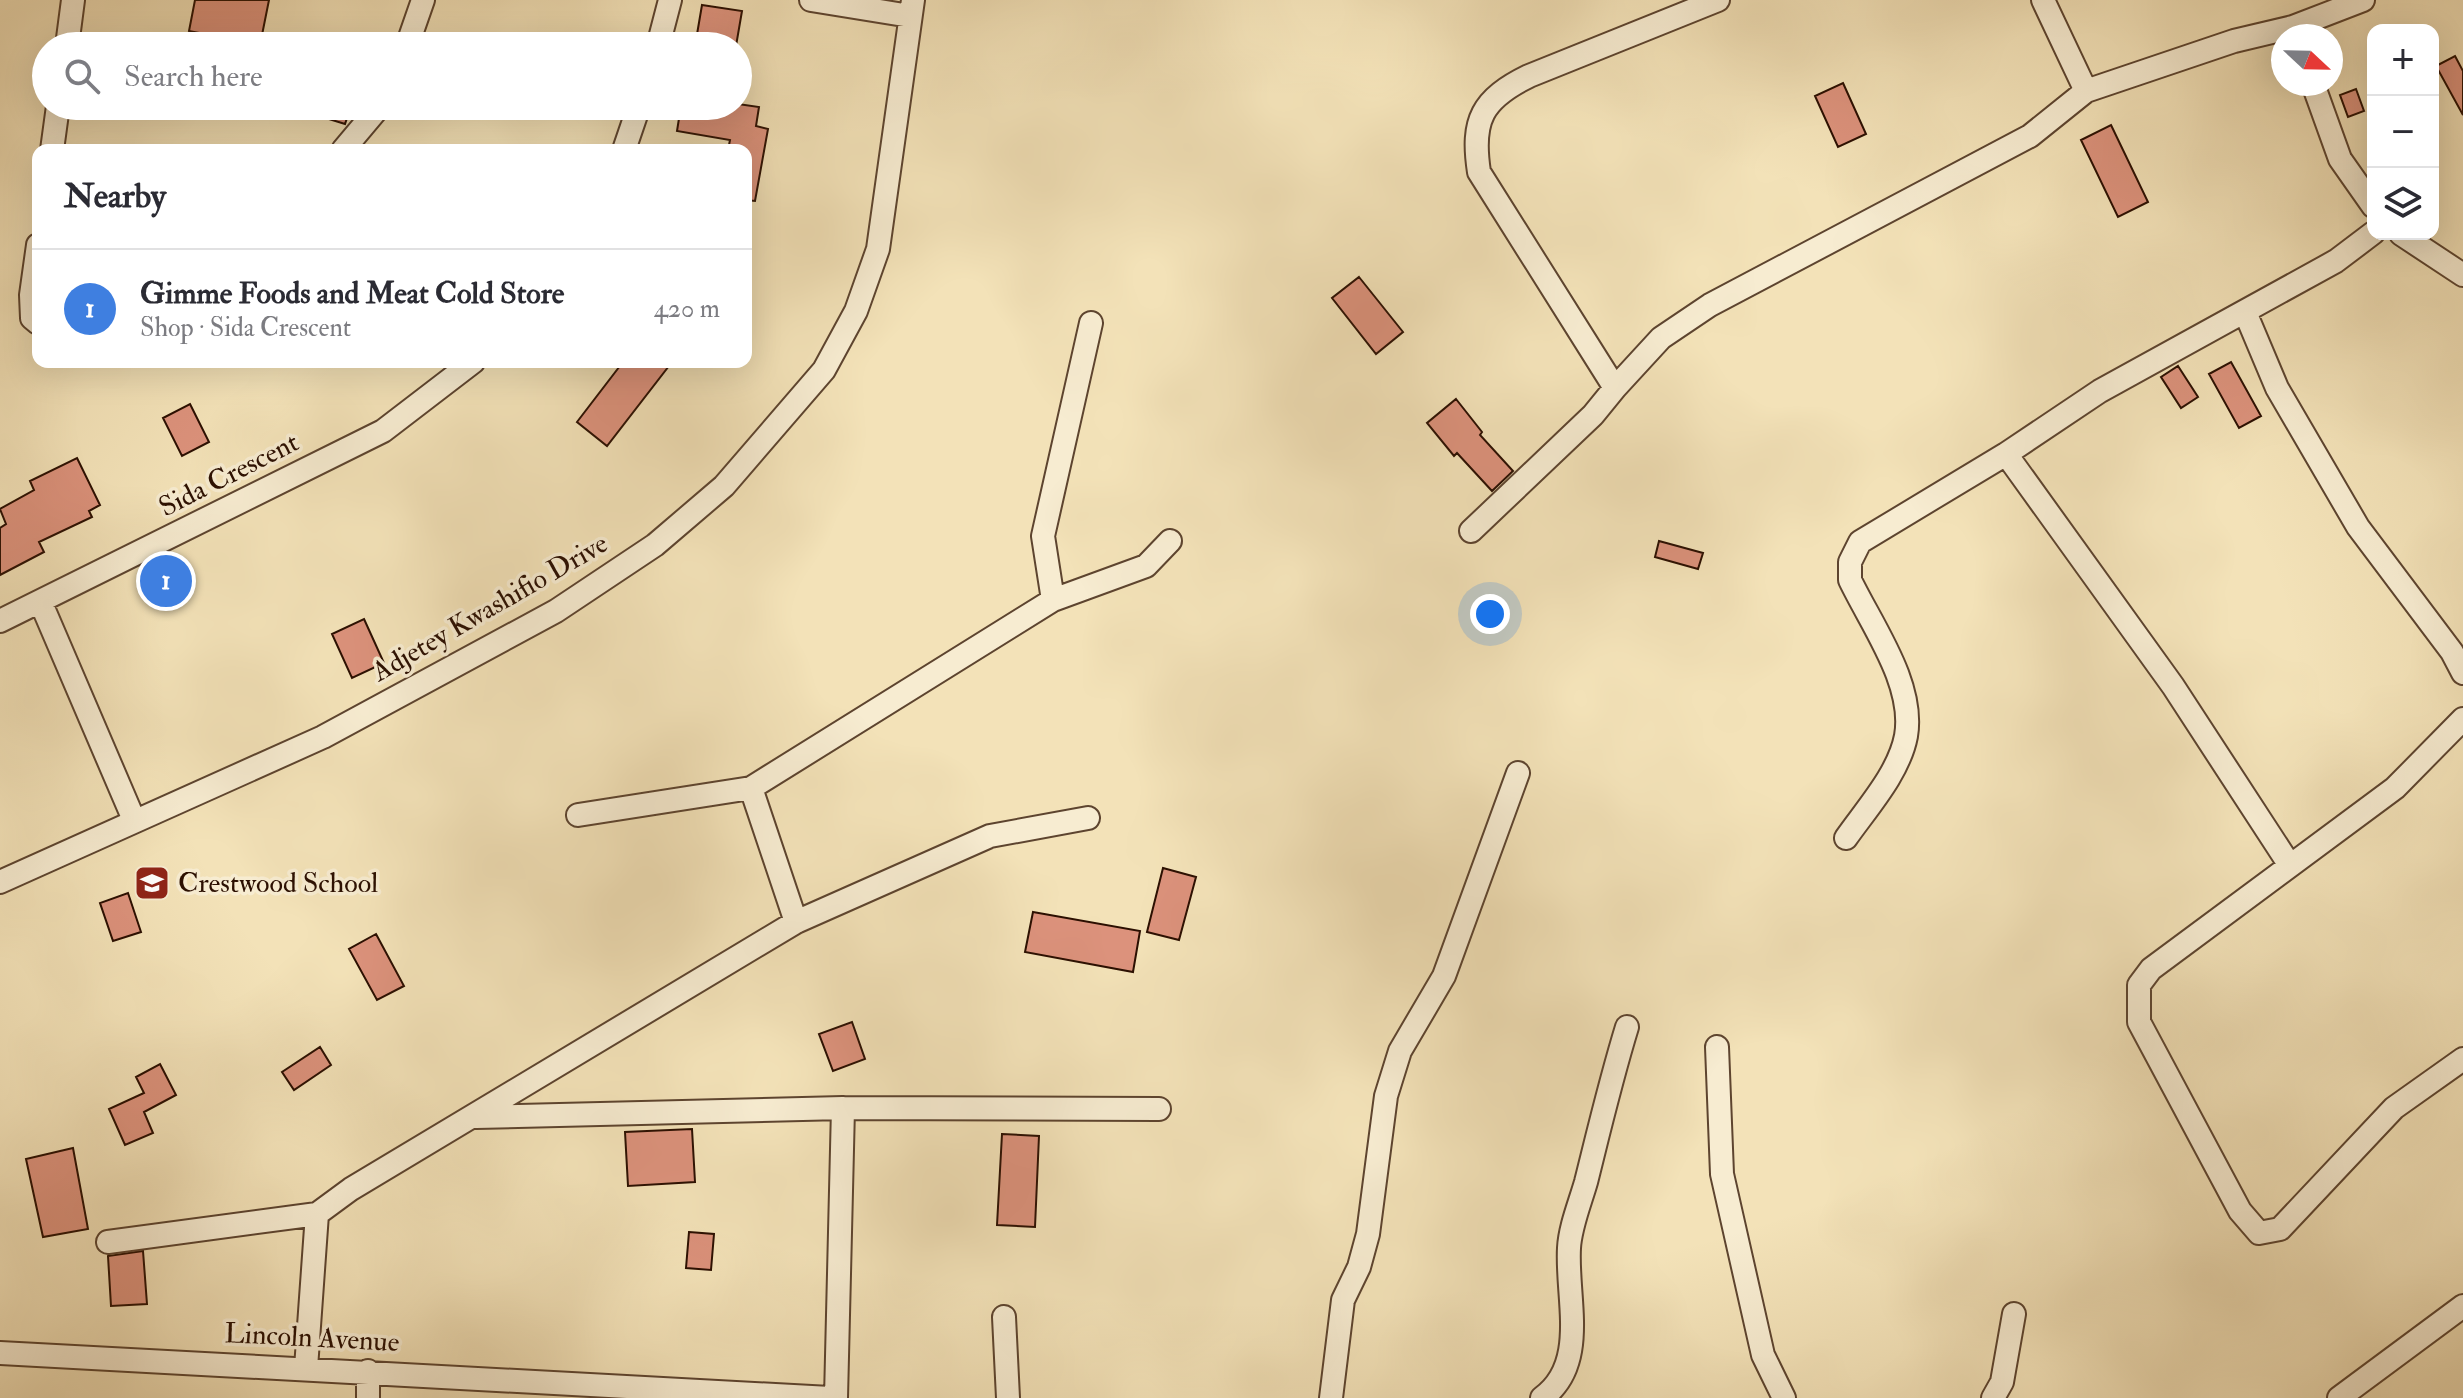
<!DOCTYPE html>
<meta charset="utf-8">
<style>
body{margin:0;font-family:"IM FELL Double Pica",serif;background:#f7f7f7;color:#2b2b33}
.controls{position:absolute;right:24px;top:24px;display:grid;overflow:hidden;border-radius:16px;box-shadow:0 8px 32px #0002}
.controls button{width:72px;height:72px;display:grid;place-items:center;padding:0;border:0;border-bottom:2px solid #e1e1e2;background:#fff;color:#2b2b33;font:40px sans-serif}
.compass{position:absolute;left:2271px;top:24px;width:72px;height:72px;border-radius:50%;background:#fff;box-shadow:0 8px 32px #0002;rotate:112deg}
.you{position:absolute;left:1490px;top:614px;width:28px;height:28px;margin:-20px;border:6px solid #fff;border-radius:50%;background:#1a73e8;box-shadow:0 0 0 12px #1a73e833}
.badge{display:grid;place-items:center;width:52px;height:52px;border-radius:50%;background:#111827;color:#fff;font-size:26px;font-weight:700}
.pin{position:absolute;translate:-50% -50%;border:4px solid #fff;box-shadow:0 2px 8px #0006}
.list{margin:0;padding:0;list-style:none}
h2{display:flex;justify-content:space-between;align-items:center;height:104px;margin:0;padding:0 32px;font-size:34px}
h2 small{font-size:26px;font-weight:400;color:#7c7c81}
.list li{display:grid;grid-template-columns:52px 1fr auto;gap:24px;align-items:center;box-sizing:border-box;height:120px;padding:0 32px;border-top:2px solid #e1e1e2}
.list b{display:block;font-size:30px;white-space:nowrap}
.list p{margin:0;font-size:26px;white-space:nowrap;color:#7c7c81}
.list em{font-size:26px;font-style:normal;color:#7c7c81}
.icon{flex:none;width:44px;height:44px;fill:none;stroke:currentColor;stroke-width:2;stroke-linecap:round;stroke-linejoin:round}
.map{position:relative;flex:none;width:2463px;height:1398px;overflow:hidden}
.search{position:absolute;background:#fff;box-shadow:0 8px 32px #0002;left:32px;top:32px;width:720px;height:88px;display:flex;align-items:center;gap:20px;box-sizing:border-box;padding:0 28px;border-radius:44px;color:#7c7c81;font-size:30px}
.panel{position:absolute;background:#fff;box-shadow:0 8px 32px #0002;left:32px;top:144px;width:720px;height:224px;border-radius:16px}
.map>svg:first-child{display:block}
</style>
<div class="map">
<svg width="2463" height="1398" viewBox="0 0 2463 1398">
<rect width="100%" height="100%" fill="#f3e2b8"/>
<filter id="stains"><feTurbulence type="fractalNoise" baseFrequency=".0025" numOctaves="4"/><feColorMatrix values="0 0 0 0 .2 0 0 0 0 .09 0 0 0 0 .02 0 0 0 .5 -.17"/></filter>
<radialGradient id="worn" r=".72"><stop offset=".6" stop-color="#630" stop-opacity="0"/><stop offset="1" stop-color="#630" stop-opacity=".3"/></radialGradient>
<path fill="#dc927c" stroke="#2b0f01" stroke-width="2" d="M195,0H269L260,45L189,31Z
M702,5L742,11L736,46H695Z
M2455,56L2463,71V115L2436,66Z
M1843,83L1866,134L1838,147L1815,96Z
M2356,89L2364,111L2348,117L2340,95Z
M738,104L759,107L756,126L768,129L755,201L746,200V150H728L730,140L677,131L681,106Z
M301,106H351L345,124L300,110Z
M2111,125L2148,202L2118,217L2081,140Z
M1359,277L1403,332L1376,354L1332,298Z
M623,362H672L607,446L577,422Z
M2231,362L2261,416L2239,428L2209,374Z
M2178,366L2198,397L2181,408L2161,377Z
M1456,399L1482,432L1480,435L1513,471L1492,491L1457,453L1454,456L1427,423Z
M190,404L209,442L182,456L163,418Z
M77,458L100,505L89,511L92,517L39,542L44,552L0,575V528L6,524L0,509L34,490L30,481Z
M1659,541L1703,553L1698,569L1655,557Z
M364,619L384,663L352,678L332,634Z
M1163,868L1196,877L1179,940L1147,932Z
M128,893L141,932L113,941L100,903Z
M1033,912L1140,931L1133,972L1025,952Z
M376,934L404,986L377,1000L349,949Z
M852,1022L865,1059L833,1071L819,1034Z
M320,1047L331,1065L294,1090L282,1072Z
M160,1064L176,1095L144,1112L153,1133L125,1145L109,1109L144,1093L136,1077Z
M692,1129L695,1182L628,1186L625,1132Z
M1002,1134L1039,1136L1035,1227L997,1225Z
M73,1148L88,1229L43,1237L26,1159Z
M689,1232L714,1234L711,1270L686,1268Z
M143,1251L147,1304L111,1306L108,1256Z"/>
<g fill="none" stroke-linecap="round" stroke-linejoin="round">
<defs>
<path id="minor" d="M811,0L910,16
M2043,0L2086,91
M67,46L73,0
M407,46L423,0
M658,46L670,0
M2313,84L2340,159L2373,206
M52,150L58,106
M343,150L380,106
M624,150L639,106
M2401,234L2463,275
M38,245L31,295L32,318L38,323
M2245,312L2277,388L2358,527L2452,652L2463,673
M1615,388L1661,338L1710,305L2030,136L2086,91L2234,41L2293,27L2363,0
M2006,454L2173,686L2289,864
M1471,531L1593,415L1615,388L1479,172C1471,120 1482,99 1529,76L1718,0
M1053,600L1043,536L1091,323
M41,603L134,820
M0,621L383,431L473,362
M2463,719L2395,788L2151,969L2139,985V1022L2240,1211L2259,1233L2280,1229L2394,1108L2463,1059
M578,815L751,788
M1846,838C1867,808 1899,773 1906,736C1915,684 1872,626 1850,580V562L1860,542L2006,454L2100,391L2336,261L2373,233
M0,882L323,737L556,611L655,545L724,486L824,370L856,311L878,249L913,0
M796,922L751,788L1053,600L1146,566L1170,541
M1717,1047L1722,1174L1763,1355L1784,1398
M476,1117L843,1108L1159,1109
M108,1242L317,1214
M1004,1317L1008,1398
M0,1353L830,1398
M306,1368L317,1214L351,1189L796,922L990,836L1088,818
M368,1371V1398
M836,1398L843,1108
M1331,1398L1343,1300L1359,1267L1368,1234L1386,1096L1400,1051L1444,976L1518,773
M1542,1398C1589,1364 1566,1298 1569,1248C1570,1227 1580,1203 1586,1182C1599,1130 1611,1079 1627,1027
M1993,1398L2002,1382L2014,1314
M2339,1398L2463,1306"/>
</defs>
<use href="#minor" stroke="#5d442f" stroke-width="26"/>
<use href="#minor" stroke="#f7ecd1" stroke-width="22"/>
</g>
<defs>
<symbol id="school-square" viewBox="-11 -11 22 22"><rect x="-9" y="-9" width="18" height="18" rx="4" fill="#8f2418" stroke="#f7ecd1"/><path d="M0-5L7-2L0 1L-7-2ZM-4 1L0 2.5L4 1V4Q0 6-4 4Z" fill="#fff"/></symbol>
</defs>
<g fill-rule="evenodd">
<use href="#school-square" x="132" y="863" width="40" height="40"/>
</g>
<g text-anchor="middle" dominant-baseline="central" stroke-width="7" stroke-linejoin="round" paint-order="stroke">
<g font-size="28" fill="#2b0f01" stroke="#f7ecd1">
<text transform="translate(229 475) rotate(-27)">Sida Crescent</text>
<text transform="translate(490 608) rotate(-30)">Adjetey Kwashifio Drive</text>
<text transform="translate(312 1338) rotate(3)">Lincoln Avenue</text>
</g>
<g font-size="28" fill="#2b0f01" stroke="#f7ecd1" text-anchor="start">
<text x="178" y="883">Crestwood School</text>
</g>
</g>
<rect width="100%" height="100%" filter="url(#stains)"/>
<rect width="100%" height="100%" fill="url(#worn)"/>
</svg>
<div class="controls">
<button>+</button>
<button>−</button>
<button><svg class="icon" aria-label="layers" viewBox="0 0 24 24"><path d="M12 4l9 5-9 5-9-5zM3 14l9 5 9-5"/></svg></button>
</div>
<svg class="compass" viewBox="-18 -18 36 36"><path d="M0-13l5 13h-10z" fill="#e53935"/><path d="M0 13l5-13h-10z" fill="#7c7c81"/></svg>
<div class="you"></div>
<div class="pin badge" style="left:166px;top:581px;background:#3f7fe0">1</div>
<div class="search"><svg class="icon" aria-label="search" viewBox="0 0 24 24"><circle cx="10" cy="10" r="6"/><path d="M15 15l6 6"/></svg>Search here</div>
<section class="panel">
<h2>Nearby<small></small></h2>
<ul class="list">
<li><span class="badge" style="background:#3f7fe0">1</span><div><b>Gimme Foods and Meat Cold Store</b><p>Shop · Sida Crescent</p></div><em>420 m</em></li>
</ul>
</section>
</div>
